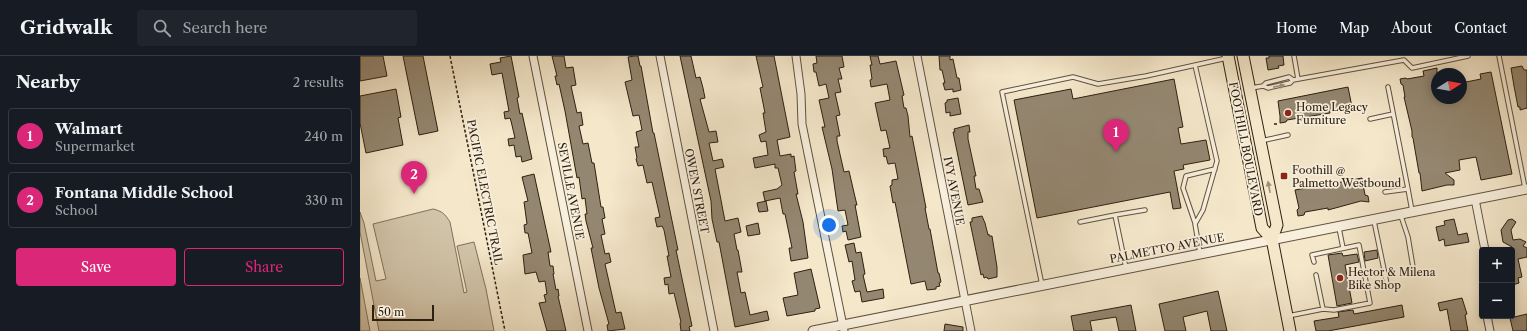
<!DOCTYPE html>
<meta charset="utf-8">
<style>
body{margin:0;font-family:"Libre Caslon Text",serif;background:#20242c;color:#f1f3f6}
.controls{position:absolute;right:12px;bottom:12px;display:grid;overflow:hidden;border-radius:4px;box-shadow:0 2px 10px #0003}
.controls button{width:36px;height:36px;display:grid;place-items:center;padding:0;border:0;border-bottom:1px solid #363941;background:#171b24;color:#f1f3f6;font:20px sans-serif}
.compass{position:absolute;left:1071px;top:12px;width:36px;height:36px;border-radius:50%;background:#171b24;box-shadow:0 2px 10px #0003;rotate:79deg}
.scale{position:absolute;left:12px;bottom:10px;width:62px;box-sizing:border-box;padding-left:4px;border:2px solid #2d2010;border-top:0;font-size:11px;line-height:14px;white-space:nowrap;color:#2d2010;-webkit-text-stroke:3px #f8efdd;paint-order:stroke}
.you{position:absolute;left:469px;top:169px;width:14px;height:14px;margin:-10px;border:3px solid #fff;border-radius:50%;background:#1a73e8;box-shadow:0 0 0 6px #1a73e833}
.badge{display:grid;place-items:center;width:26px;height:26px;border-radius:50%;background:#db2777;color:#fff;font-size:13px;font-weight:700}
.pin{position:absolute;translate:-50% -33px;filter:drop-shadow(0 1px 2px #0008)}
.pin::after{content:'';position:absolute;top:21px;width:14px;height:12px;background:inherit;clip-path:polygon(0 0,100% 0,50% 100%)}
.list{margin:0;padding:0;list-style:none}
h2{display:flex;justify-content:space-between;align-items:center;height:52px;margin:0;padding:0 16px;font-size:17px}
h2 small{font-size:13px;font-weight:400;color:#9ea1a6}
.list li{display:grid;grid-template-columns:26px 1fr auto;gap:12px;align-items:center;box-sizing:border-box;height:56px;margin:0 8px 8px;padding:0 8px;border:1px solid #363941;border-radius:4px}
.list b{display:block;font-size:15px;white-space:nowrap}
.list p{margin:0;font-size:13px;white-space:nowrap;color:#9ea1a6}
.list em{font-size:13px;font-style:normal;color:#9ea1a6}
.actions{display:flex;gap:8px;padding:12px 16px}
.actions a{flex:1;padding:9px 0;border:1px solid #db2777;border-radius:4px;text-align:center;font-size:14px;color:#db2777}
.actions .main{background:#db2777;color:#fff}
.icon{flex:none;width:22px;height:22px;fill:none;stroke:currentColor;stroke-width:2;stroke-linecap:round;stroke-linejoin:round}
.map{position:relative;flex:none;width:1167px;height:275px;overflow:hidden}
header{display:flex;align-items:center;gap:24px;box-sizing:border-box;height:56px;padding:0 20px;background:#171b24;border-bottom:1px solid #363941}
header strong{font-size:19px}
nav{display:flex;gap:22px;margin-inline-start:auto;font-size:14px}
.search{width:280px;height:36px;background:#20242c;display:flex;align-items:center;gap:10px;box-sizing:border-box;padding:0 14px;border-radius:4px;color:#9ea1a6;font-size:15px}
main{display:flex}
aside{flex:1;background:#171b24}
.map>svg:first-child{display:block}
</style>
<header>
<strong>Gridwalk</strong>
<div class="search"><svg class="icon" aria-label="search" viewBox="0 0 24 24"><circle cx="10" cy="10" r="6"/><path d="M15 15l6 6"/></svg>Search here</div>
<nav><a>Home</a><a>Map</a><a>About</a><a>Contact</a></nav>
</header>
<main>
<aside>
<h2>Nearby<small>2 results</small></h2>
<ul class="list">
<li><span class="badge">1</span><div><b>Walmart</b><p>Supermarket</p></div><em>240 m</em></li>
<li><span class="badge">2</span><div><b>Fontana Middle School</b><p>School</p></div><em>330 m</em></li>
</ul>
<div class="actions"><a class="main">Save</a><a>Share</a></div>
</aside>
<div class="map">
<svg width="1167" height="275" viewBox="0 0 1167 275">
<rect width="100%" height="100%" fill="#f4e7ca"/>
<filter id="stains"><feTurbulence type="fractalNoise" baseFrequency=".005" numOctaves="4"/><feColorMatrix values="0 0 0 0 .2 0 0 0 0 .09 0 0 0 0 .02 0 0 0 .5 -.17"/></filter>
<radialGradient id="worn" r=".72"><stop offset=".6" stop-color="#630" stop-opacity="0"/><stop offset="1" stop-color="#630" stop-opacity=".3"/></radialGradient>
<path fill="#d2c5aa" stroke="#80725d" d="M73,153C82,155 85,158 90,166L104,237L107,236L97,190L114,186L126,233L134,275H19L0,176V156L4,167L16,225L26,223L13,168Z
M0,222L10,275H0Z"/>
<path fill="#948771" stroke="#2d2010" d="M0,0H23L27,20L0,25Z
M43,0H63L78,75L59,79Z
M151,0L159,41L157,42L160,58L162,57L172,103L162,106L161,100L156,101L154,89L149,90L148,83L155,82L151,65L150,62L145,63L144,56L149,55L142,17L132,19L130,8L141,6L140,2Z
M192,0H204L206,12L213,11L216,29L211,30L217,57L221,56L223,69L219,70L223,88L228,87L232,107H234L241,151H243L245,162L242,163L245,178L241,179L245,198L249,197L251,206L245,208L256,257L261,256L265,273L248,275L247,269L249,268L239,232L231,192H233L226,165L225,158H227L225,142L222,143L219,121L217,122L205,55L199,28L197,29L195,20H197Z
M275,0H278L280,10H281L293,77H294L318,194H316L332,270L329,271L330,275H321L320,267L321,266L314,237L309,238L308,228L305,229L304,222L311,221L307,200H309L304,174L302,170L297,171L295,162L300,161L292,126L287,127L283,109L278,110L276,103L277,102L275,91H279L276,76L282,74L279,59L273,60L265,26L272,24L268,1Z
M320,0H331L336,22L340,21L343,32L345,42L340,43L349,76L356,75L358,86L349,87L353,105L362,103L364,111L355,113L365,165L378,162L381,176L374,178L377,194H378L382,216H377L381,237L385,236L390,259L407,255L409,264L375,271L359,186H357L352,163L351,145Z
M396,0H414L430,81L417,84L420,100L431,98V101L434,100L436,115L434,116L438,138H436L443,166L448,202L431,205L429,192H432L425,158H423L420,142L405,145L403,136L417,133L422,129L418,112H415V108L395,112L393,102L408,99L406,85L401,86L399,79L406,76L403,57H405L400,32L403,31Z
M456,0H482L484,11L479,12L482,23H478L481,36L475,37L480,59L476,60L480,80H477V85L484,116L489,115L495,141L497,149H495L501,181L488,184L486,175L483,176L482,170L488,169L485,154L478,155L472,113L462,71H465L459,44L469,42L466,28L459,30L456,16H454L453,8L457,7Z
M510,0H518L520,8L536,5L544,39L542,40L544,52H546L548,60L550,81L552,80L566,152H565L569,173H570L578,217H579L581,226L579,227L580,230L576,231V233L567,234L565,225L551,228L535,146L533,147L530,130L532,129V124L538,123L535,107L528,108L526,100L524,101L523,93L530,92L526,74L521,75L515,47L530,44L527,28L511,31L510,24L512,23L510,9H512Z
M579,0H590V4L593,3L597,22H599L601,34L593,36V33L585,34L583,27H585L582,14H580Z
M909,0H923L924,9L918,10L919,12L908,14L906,2H909Z
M1162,10L1164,14H1167V52L1160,54V51H1158L1154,30L1151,12Z
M1077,12V42H1101V27L1121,23L1120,18L1131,16L1152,118L1121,124L1116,101L1099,104L1100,114L1085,117L1094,124V129H1087L1062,135L1060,117H1059L1053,82L1052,81V75L1044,41H1045L1043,29L1041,28L1040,23L1046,22L1047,23L1064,20L1063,15Z
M814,23L823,71L818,72L821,88L846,84L850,104L823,109L824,113L814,115L821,152L813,153L810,136L677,162L654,44L711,33L713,43Z
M988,31L992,51L970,55V57L927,64L926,66L920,67V60L918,45Z
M36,33L41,61L38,62L43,89L6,97L0,67V40Z
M598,42L601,58L590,60V56L586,57L585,47L587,46V44Z
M609,69L610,76H608V83L616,120H614L616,133H619L623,146L608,149L593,76H595L594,73Z
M174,118L191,196H188L190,210H193L194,218H193L196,234L198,233L199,240H198L206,275H187L179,247L186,246L184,239L187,238L185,225L179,226L176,216L165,218L163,199L172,197L168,177H165L164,169L167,168L164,146L168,145L162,121Z
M1002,122L1005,139L1008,140L1009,146L1001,145L968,154V152L945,156L944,159L938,160L937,154L939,152L935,134L962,129L963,131L976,128V127Z
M406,145L408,155L399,156L397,147Z
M622,160L625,167L628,179L629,178V180H632L637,211V221L628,223L627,221L624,222L623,218L621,219L610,166H612V162Z
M1094,163L1098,179L1107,177L1109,186L1085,190L1084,183L1079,185L1076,171L1085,169L1084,165Z
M1152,163L1156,166L1151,174L1153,184L1160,183L1166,186L1163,190L1167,192V201L1158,203L1162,221L1158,222L1159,227L1152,229V191L1143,186L1141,174L1148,164Z
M398,167L400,178L388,180L386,170Z
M494,187L496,197L501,196L505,218L503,219L507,236L523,233L524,242L502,246L500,235L495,236L492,225L495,224L492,205L489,206L485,189Z
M1017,194L1018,202L1005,205L1004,196Z
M982,197L983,200L997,198L999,206L985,209L992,247L977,250L968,199Z
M451,213L460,252L455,253V255L427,260L423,242L438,239L434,217Z
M858,235L867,275H851L847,255L823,261L826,275H805L799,248Z
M1102,242L1107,258L1105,259L1108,275H1091L1087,253L1080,255L1078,247Z
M771,249L776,275H759L756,261L730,265L732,275H714L711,260Z
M1042,249L1044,261L968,275H956L954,265L979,261L978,256L993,254L994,258Z
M1167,258V275H1153L1150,262Z
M585,268L603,271V275H584Z"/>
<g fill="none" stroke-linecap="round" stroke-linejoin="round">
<defs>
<path id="service" d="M934,0L938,23
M1139,0L1165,132
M835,9L857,105L843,154L835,168L840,197
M903,30L906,27L929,21L933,24L1044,4L1052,12L1108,0
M1028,31L1048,133
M891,32L903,30L908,32L930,27L933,24
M1010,63L1033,58
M901,85L928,79
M1025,136L1048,133L1052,155
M1041,160L1048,181L1053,211
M1014,165L1027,228
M720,166L755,159
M835,167L823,132L826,120L855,113
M979,172L983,192
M766,212L755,159L785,154
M956,219L963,253
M682,229L642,36L713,21L738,28L786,20L867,2
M928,260L963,253L974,254L1010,247L999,189L952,199L954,206"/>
<path id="minor" d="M173,0L228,275
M300,0L354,275
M436,0L441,38L442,68L484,275
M557,0L611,275
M1115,143L1125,194
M1127,260L1130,275"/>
<path id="tertiary" d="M453,275L1167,133"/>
<path id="primary" d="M868,0L902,172L912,183
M883,0L917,169L912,183L930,275"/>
</defs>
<use href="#service" stroke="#5f523e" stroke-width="5.5"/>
<use href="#minor" stroke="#5f523e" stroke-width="9"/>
<use href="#tertiary" stroke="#5f523e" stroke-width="11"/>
<use href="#primary" stroke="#2d2010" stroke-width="13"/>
<path stroke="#2d2010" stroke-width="1.5" stroke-dasharray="3 2" stroke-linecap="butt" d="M90,0L145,275
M914,68H919"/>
<use href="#service" stroke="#f8efdd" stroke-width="3.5"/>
<use href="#minor" stroke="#f8efdd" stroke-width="7"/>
<use href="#tertiary" stroke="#f8efdd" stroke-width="9"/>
<use href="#primary" stroke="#f4e7ca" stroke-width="11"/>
</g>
<defs><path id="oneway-solid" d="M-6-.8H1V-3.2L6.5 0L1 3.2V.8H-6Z"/></defs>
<use fill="#9d9281" href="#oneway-solid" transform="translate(919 30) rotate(-11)"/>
<use fill="#9a8d76" href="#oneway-solid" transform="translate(909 131) rotate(-101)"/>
<g fill="#8f2418" stroke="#f8efdd" stroke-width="1.5">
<circle cx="928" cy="57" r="4"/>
<rect x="920" y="116" width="8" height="8" rx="2"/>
<circle cx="980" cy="222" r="4"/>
</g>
<g text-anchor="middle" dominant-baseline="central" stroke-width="3.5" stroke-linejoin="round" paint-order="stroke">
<g font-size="11" fill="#2d2010" stroke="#f8efdd" text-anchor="start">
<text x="936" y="51">Home Legacy<tspan x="936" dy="13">Furniture</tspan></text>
<text x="932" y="114">Foothill @<tspan x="932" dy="13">Palmetto Westbound</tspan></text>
<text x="988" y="216">Hector &amp; Milena<tspan x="988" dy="13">Bike Shop</tspan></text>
</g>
<g font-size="11" fill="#2d2010" stroke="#f8efdd">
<text transform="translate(886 93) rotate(79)">FOOTHILL BOULEVARD</text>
<text transform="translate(211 135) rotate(79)">SEVILLE AVENUE</text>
<text transform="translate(337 135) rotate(79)">OWEN STREET</text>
<text transform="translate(594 135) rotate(79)">IVY AVENUE</text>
<text transform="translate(125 136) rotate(79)">PACIFIC ELECTRIC TRAIL</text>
<text transform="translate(807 192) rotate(-11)">PALMETTO AVENUE</text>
</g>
</g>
<rect width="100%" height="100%" filter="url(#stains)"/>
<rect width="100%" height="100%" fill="url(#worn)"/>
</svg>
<div class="controls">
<button>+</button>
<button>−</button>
</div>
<svg class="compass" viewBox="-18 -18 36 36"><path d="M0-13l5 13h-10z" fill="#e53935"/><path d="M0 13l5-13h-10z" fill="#9ea1a6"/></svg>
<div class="scale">50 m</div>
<div class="you"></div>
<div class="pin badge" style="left:756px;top:96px">1</div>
<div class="pin badge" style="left:54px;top:138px">2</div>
</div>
</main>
